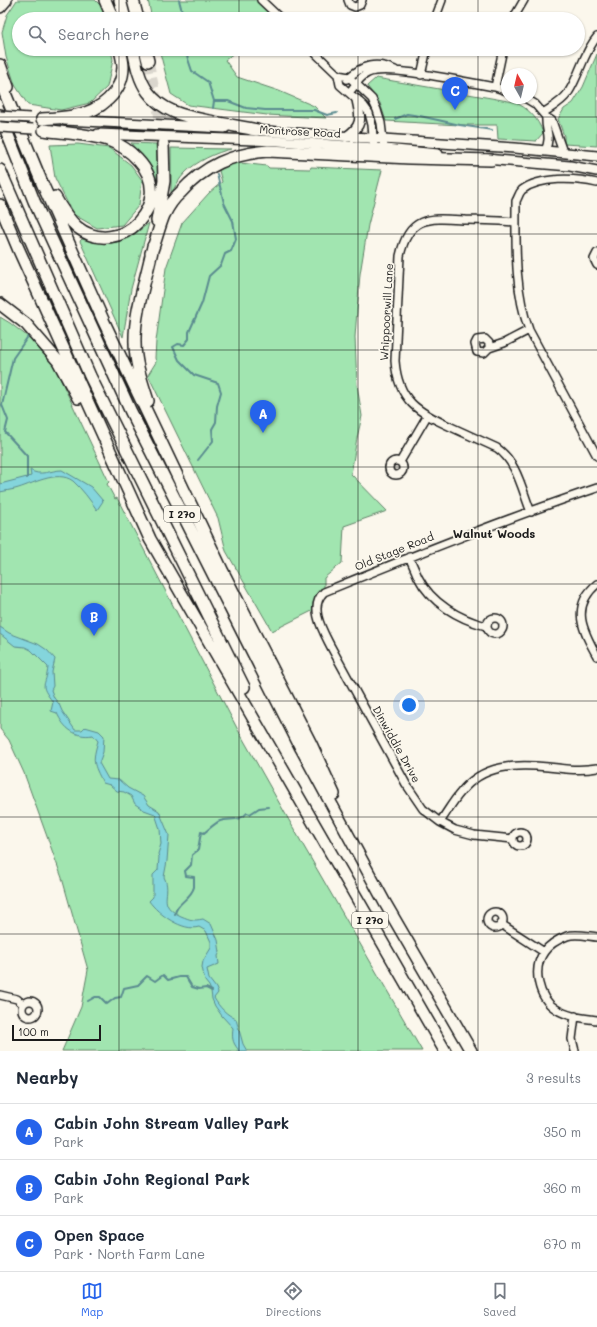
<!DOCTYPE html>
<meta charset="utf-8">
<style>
body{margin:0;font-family:Mali,sans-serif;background:#f6f6f7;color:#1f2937}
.compass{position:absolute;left:501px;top:68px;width:36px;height:36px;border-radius:50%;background:#fff;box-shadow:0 1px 3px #0004;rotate:352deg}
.scale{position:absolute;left:12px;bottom:10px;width:89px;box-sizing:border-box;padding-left:4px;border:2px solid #1c1c1c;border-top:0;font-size:11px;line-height:14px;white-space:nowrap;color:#1c1c1c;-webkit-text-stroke:3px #fbf7ec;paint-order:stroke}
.you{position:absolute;left:409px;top:705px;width:14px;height:14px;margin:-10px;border:3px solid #fff;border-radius:50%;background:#1a73e8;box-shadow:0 0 0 6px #1a73e833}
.badge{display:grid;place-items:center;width:26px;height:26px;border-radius:50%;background:#2563eb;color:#fff;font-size:13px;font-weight:700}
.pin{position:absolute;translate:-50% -33px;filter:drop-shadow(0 1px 2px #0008)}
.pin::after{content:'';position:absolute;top:21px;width:14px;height:12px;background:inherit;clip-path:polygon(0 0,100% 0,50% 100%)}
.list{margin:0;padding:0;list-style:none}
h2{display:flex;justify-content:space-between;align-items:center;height:52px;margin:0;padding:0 16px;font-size:17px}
h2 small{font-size:13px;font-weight:400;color:#747a83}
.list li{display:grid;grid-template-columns:26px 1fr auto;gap:12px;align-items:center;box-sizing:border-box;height:56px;padding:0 16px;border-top:1px solid #e0e1e3}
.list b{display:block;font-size:15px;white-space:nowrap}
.list p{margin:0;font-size:13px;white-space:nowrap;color:#747a83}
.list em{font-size:13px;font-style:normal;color:#747a83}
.icon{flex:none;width:22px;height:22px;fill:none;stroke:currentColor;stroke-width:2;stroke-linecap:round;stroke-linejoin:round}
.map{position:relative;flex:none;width:597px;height:1051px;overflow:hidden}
.search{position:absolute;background:#fff;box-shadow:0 1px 3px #0004;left:12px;right:12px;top:12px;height:44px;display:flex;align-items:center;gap:10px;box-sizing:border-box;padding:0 14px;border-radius:22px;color:#747a83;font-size:15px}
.sheet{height:220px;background:#fff}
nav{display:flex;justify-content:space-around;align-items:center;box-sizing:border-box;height:56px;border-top:1px solid #e0e1e3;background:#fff;font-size:11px;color:#747a83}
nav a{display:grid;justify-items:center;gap:2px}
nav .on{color:#2563eb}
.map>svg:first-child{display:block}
</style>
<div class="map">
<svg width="597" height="1051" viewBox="0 0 597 1051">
<rect width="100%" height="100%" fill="#fbf7ec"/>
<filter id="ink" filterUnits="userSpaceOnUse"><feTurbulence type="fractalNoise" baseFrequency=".025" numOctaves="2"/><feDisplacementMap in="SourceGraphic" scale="8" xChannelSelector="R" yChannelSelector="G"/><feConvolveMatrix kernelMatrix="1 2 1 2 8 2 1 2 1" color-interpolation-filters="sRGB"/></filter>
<g filter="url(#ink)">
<path fill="#a1e5b0" stroke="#5e8066" d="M17,0H95L102,7L105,19H19V49H111L113,60L107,87L90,103L61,110L28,105L15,85L6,57L2,32L7,15Z
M148,0H261L278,16L275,19H152Z
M159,49H239L225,60L237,77L279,91L314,106L326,118L267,115L188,105L171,94Z
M597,54V146L564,144V136L558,119L564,109L573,103L583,87Z
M376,78L514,102C528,108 538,118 543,133L536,141L498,139L497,125H460L386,121L380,103L367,86Z
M131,143L156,144L158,170L156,188L151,169Z
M78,144L109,148L131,165L142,180L139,205L122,225L97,228L73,214L55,178L50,145Z
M171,148L231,149C217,152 195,162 185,173C179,179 175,187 171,194Z
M231,162L267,166L269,168L310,169L311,167L382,170L368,225L360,274L355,337L357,385L362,416L357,438L351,474L387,511L344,526L342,563L324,578V592L316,609L272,631L226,551L218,518L148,375L156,362L155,358L156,341L166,268L182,223L209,193L222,182L218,167Z
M149,223L131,289L123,337L80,241L82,239C97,244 114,245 128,238C136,234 142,228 149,223Z
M0,317L10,323L36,343L40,350L50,357L109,482L107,484L115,499L117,498L238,730L303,845L422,1051H62L81,1007L88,970L62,878L24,773L9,740L0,729Z"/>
<path fill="#84d5dc" stroke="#5a8b8f" d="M30,470C40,477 51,470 62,470L91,487L103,501L97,510C90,500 82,489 73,481C57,469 31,485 15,489C10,490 5,491 0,492V484L31,476Z
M0,627L9,633L38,644L47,650L55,659L52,672L53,686L51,690L54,698L59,704L62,711L75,730H82L85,727L99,731L104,736L103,752L99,763L108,779L119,780L128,788L143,796L149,805L159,811L169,835L167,861L164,877C173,894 155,904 181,916C191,920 193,921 203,919L211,924L218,940L220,952L218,956L219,964L207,969L209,979L216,988L218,993L214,998C220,1008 226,1014 236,1019L243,1044L247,1051H238V1049C232,1042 232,1037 233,1028L222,1016L215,1006L212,999L211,991L209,986L205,981L202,967L203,961L211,948V942L206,931L199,927C183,932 158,914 149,901L153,897V875L158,870L159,857L158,854L161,844L160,829L155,814L144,810L135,804L131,796L124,792L117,791L110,785L103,783C93,763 92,762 98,741L93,735C76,738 64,729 57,713L51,711L53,702C38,683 46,688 48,667L31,650L25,647L15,646L0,634Z"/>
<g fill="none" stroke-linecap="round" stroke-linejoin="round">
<path stroke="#5a8b8f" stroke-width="2" d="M179,0L184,19
M187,49V56L192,71L208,82L214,101L213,108
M214,101H228L246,108L265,110H314L327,115L337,113
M395,119L407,114L420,116L460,125L492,130
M198,460L213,441L212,429L216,422L217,406L221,392L218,383L194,375L179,360L173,347L178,344L184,345L189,339V332L202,303L209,276L221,265L225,254L231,251L236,239L233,221L224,203L217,174
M27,478V456L5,432L8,420L2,405L13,358L29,335
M175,914C176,903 191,899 194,887C194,884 194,880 194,877L186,876L185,871L191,865L192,855L198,850L201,832L204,833C209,829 215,823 220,821C229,818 240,822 247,813L250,814L259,808L268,807
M88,1001L95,997H100L107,1004L115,998L121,997L124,988L138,985L147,976L155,981L163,975L168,980L179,977H186L192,987L199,989L206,988L212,991"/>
<path stroke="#dad6cd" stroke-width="11" stroke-dasharray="11 5.5" stroke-linecap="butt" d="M148,61L160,118L163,144"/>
<defs>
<path id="minor" d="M261,0L281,19
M348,0L350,5L355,7L360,5L362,0
M435,19L442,0
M513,19L524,0
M311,49L338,75L340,85L364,106L369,113L372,125L374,148
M338,75L349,77L372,99L377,110L381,123L384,148
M421,75L427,49
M347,79C362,65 376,61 395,70
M495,87L503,49
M349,93C354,87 360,76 368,73C388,64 469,83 495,87L507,91
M525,98L535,104L546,117L552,121L563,152
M543,113C552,107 562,102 568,93C580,75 583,53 597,37
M545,151C552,135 545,132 546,117
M597,183C576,178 540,176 522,190C519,193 518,198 516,201C516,244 514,289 529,330L597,456
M516,222C500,221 483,220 466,220C431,218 409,214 400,256L395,361C398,401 418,412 451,427C466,434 482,441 497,448C517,462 522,490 531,512
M597,253L594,259L597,265
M489,348V343L485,339L477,340L475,344L477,352L484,353L489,348L504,343L529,330
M389 468a7 7 0 1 1 14 0a7 7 0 1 1-14 0Z
M400,462L427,416
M409,557C412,563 415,570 418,577C431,603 459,619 486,626
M597,584C570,607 583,631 597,656
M487 626a8 8 0 1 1 16 0a8 8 0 1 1-16 0Z
M440,822C447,812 453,801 461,792C483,764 516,764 548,767C565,769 580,771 597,768
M513 839a7 7 0 1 1 14 0a7 7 0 1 1-14 0Z
M513,839L474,835L455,830L440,822L423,809L406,784L331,647C323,631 308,607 324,592C414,555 504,519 597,488
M487 920a8 8 0 1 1 16 0a8 8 0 1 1-16 0Z
M501,924L544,952
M597,937C587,936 576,933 567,936C559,939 549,945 544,952C532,969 538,998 556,1009C568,1017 583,1018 597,1020
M0,995L17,999L23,1004
M22 1009a8 8 0 1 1 16 0a8 8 0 1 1-16 0Z
M575,1051L572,1039L575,1016"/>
<path id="major" d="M64,120L225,128
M251,130L515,148L597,156
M98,134L278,141L374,148L438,154
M346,137C363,126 361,118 357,100
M485,159L570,166L597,171"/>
<path id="highway" d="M105,0L113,19
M120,0L125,19
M133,0L138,19
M0,7L6,0
M133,49C136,64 139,80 148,92C164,114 190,117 214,122C228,125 243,127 257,130
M145,49L148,61
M0,65L8,87
M0,81L42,183L104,322L223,572L311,744L334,794
M0,115L34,201L131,412L301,748L385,903L471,1051
M42,119C54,118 66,118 77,115C99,111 123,93 123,67C123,61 121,55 120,49
M44,130C63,133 89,134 108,140C119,144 130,151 138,160C178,202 119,261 77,227C68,219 61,208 55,197
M0,170L90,376L244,687
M0,205L18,248L150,539L445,1051
M157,221L164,181L163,144
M151,253C156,241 159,227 164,215C168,207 173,199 180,193C205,165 232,154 268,151L410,158L491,160
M0,304L26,324L58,361L78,398
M148,401C142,382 135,363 135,343C134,312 147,277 153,246"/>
</defs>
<use href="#minor" stroke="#1c1c1c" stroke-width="10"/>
<use href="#major" stroke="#1c1c1c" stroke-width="12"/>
<use href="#highway" stroke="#1c1c1c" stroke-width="14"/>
<use href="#minor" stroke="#fbf7ec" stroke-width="7"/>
<use href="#major" stroke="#fbf7ec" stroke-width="9"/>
<use href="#highway" stroke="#fbf7ec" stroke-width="11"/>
<defs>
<path id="major-bridge" d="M0,116L30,118
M0,127L33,129"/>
</defs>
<use href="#major-bridge" stroke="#1c1c1c" stroke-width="12" stroke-linecap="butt"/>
<use href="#major-bridge" stroke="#fbf7ec" stroke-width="9"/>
</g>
</g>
<path fill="none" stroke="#1c1c1c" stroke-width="1" stroke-opacity="0.55" d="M119,0V19M239,0V19M358,0V19M478,0V19M119,49V1051M239,49V1051M358,49V1051M478,49V1051M0,117H597M0,234H597M0,350H597M0,467H597M0,584H597M0,701H597M0,817H597M0,934H597"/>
<g text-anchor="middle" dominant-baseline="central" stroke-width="3.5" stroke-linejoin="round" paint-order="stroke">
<g fill="#fbf7ec" stroke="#5f5e5a" stroke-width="1">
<rect x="164" y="506" width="36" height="16" rx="3"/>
<rect x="352" y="912" width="36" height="16" rx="3"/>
</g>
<g font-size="10" font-weight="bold" fill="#1c1c1c">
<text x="182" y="514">I 270</text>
<text x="370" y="920">I 270</text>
</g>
<g font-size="11" fill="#1c1c1c" stroke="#fbf7ec">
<text transform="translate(300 131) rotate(3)">Montrose Road</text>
<text transform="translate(386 312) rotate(-87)">Whippoorwill Lane</text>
<text transform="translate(394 551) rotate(-22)">Old Stage Road</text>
<text transform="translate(397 744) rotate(61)">Dinwiddie Drive</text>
</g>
<g font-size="12" font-weight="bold" fill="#1c1c1c" stroke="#fbf7ec">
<text x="494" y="533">Walnut Woods</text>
</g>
</g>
</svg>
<svg class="compass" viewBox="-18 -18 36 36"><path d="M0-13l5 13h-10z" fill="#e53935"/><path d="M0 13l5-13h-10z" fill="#747a83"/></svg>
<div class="scale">100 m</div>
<div class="you"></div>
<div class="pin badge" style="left:263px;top:433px">A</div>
<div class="pin badge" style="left:94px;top:636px">B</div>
<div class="pin badge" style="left:455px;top:110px">C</div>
<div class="search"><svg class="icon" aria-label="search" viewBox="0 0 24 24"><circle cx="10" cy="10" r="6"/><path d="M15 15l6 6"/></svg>Search here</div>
</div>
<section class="sheet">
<h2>Nearby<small>3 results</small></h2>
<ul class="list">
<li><span class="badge">A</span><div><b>Cabin John Stream Valley Park</b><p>Park</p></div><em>350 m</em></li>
<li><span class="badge">B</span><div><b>Cabin John Regional Park</b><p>Park</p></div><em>360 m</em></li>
<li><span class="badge">C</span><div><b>Open Space</b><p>Park · North Farm Lane</p></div><em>670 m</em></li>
</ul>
</section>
<nav>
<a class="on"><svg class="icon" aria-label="map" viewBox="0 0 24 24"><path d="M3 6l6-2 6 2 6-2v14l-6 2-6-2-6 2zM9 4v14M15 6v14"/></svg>Map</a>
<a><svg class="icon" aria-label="directions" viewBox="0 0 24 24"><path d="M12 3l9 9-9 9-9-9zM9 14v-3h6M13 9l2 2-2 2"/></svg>Directions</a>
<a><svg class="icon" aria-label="saved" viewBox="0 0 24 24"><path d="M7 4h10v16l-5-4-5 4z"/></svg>Saved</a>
</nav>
